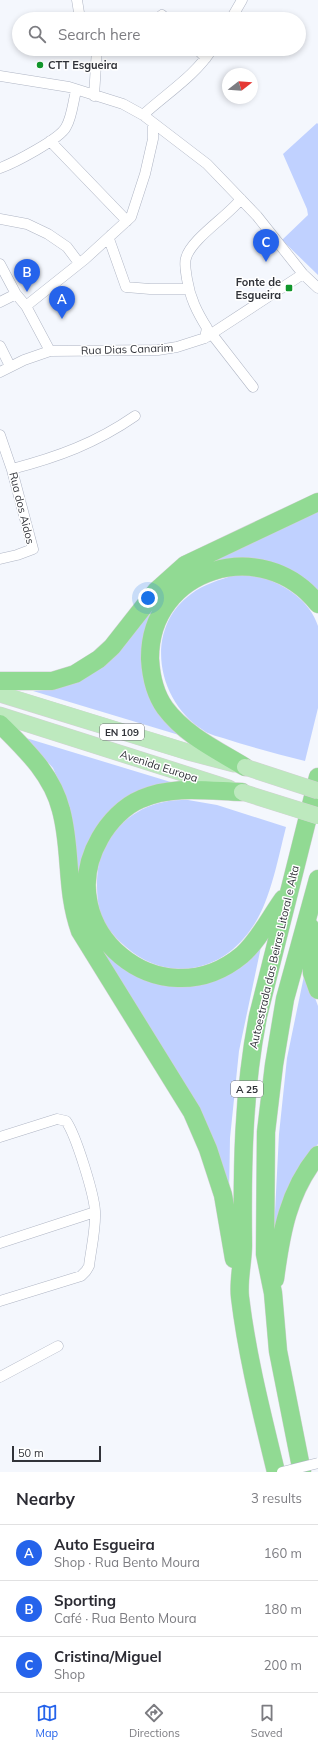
<!DOCTYPE html>
<meta charset="utf-8">
<style>
body{margin:0;font-family:Mulish,sans-serif;background:#f7f7f7;color:#2b2b33}
.compass{position:absolute;left:222px;top:68px;width:36px;height:36px;border-radius:50%;background:#fff;box-shadow:0 2px 6px #0003;rotate:73deg}
.scale{position:absolute;left:12px;bottom:10px;width:89px;box-sizing:border-box;padding-left:4px;border:2px solid #313339;border-top:0;font-size:11px;line-height:14px;white-space:nowrap;color:#313339;-webkit-text-stroke:3px #fff;paint-order:stroke}
.you{position:absolute;left:148px;top:598px;width:14px;height:14px;margin:-10px;border:3px solid #fff;border-radius:50%;background:#1a73e8;box-shadow:0 0 0 6px #1a73e833}
.badge{display:grid;place-items:center;width:26px;height:26px;border-radius:50%;background:#2563eb;color:#fff;font-size:13px;font-weight:700}
.pin{position:absolute;translate:-50% -33px;filter:drop-shadow(0 1px 2px #0008)}
.pin::after{content:'';position:absolute;top:21px;width:14px;height:12px;background:inherit;clip-path:polygon(0 0,100% 0,50% 100%)}
.list{margin:0;padding:0;list-style:none}
h2{display:flex;justify-content:space-between;align-items:center;height:52px;margin:0;padding:0 16px;font-size:17px}
h2 small{font-size:13px;font-weight:400;color:#7c7c81}
.list li{display:grid;grid-template-columns:26px 1fr auto;gap:12px;align-items:center;box-sizing:border-box;height:56px;padding:0 16px;border-top:1px solid #e1e1e2}
.list b{display:block;font-size:15px;white-space:nowrap}
.list p{margin:0;font-size:13px;white-space:nowrap;color:#7c7c81}
.list em{font-size:13px;font-style:normal;color:#7c7c81}
.icon{flex:none;width:22px;height:22px;fill:none;stroke:currentColor;stroke-width:2;stroke-linecap:round;stroke-linejoin:round}
.map{position:relative;flex:none;width:318px;height:1472px;overflow:hidden}
.search{position:absolute;background:#fff;box-shadow:0 2px 6px #0003;left:12px;right:12px;top:12px;height:44px;display:flex;align-items:center;gap:10px;box-sizing:border-box;padding:0 14px;border-radius:22px;color:#7c7c81;font-size:15px}
.sheet{height:220px;background:#fff}
nav{display:flex;justify-content:space-around;align-items:center;box-sizing:border-box;height:56px;border-top:1px solid #e1e1e2;background:#fff;font-size:11px;color:#7c7c81}
nav a{display:grid;justify-items:center;gap:2px}
nav .on{color:#2563eb}
.map>svg:first-child{display:block}
</style>
<div class="map">
<svg width="318" height="1472" viewBox="0 0 318 1472">
<rect width="100%" height="100%" fill="#f4f7fd"/>
<path fill="#c0d1ff" d="M317,123L318,124V275L282,240L308,215L307,209L283,154Z
M318,511V592C306,575 274,559 253,560C236,561 218,566 201,569L145,637L179,735L33,691L57,689L144,616L188,572Z
M235,575C243,576 253,574 260,577C285,584 310,601 318,626V708L305,761C277,754 250,747 223,738C216,736 208,734 203,730C157,701 143,629 191,594C204,584 219,580 235,575Z
M26,738L174,783L143,791L86,854L107,949L194,984L262,942L239,1051L230,1138L229,1196L212,1139L186,1086L93,941L82,918L68,803L53,768Z
M188,800L217,805L286,827C278,858 270,904 251,929C221,973 167,983 126,947C118,940 109,931 104,922C98,910 97,896 97,884C97,872 99,856 105,846C116,824 140,806 164,802C171,800 180,800 188,800Z
M305,971L318,1006V1144L300,1167L274,1231L279,1134L287,1058Z"/>
<g fill="none" stroke-linecap="round" stroke-linejoin="round">
<defs>
<path id="street" d="M77,0L80,19
M157,19L162,15L166,19
M231,19L242,0
M197,49L206,58
M0,76L69,87L123,104L143,115L207,164L257,216L303,274L318,288
M94,96L97,49
M143,115C167,93 195,76 212,49
M50,141L127,221
M0,168C14,163 60,139 66,127C72,117 73,102 76,91
M0,219L27,224L48,234L67,247L79,263
M111,235L109,239L126,287L150,289H189
M0,264L16,294L26,306L50,351
M0,302L16,294
M26,306L85,259L131,217L145,174L153,139V124
M211,333L253,387
M205,338L207,328C197,312 190,298 187,279C186,272 184,264 186,258C191,239 228,216 241,199
M0,346L10,366
M0,372L24,360L50,351L158,350L177,347L205,338L303,274
M0,435L12,470L33,549L17,555L0,559
M12,469C58,457 96,443 135,416
M0,1137L57,1119L66,1121C76,1135 94,1194 95,1211C96,1229 91,1249 89,1266L86,1271L81,1276L0,1301
M0,1243L95,1212
M0,1377L58,1346"/>
<path id="primary" d="M0,694L188,752L234,764
M0,715L229,788"/>
<path id="highway" d="M0,681H52L75,674L99,659L112,647L156,591L185,565L318,502
M0,724C25,749 52,774 61,810C72,850 65,889 80,931L192,1112L208,1149L223,1195L234,1259
M245,767C217,750 185,735 165,708C155,694 151,676 150,659C149,568 263,534 318,604
M242,792C209,791 172,785 141,799C124,806 109,822 100,838C48,928 160,1023 242,955C259,940 270,917 283,899
M310,927L312,973L318,990
M275,1279C281,1233 288,1192 318,1155
M276,1472C262,1414 247,1356 240,1297C238,1280 243,1262 243,1245C242,1169 243,1092 258,1016L318,777
M302,1472L278,1351L273,1293L265,1254L266,1132L274,1065L285,999L318,879"/>
</defs>
<use href="#street" stroke="#afb5c4" stroke-width="11"/>
<use href="#primary" stroke="#d2d2d3" stroke-width="17"/>
<use href="#highway" stroke="#d2d2d3" stroke-width="19"/>
<use href="#street" stroke="#fff" stroke-width="10"/>
<use href="#primary" stroke="#bde9be" stroke-width="16"/>
<use href="#highway" stroke="#91da93" stroke-width="18"/>
<defs>
<path id="street-bridge" d="M282,1472L318,1463"/>
<path id="primary-bridge" d="M245,767L318,791
M242,792L318,816"/>
</defs>
<use href="#street-bridge" stroke="#afb5c4" stroke-width="11" stroke-linecap="butt"/>
<use href="#primary-bridge" stroke="#d2d2d3" stroke-width="17" stroke-linecap="butt"/>
<use href="#street-bridge" stroke="#fff" stroke-width="10"/>
<use href="#primary-bridge" stroke="#bde9be" stroke-width="16"/>
</g>
<g fill="#11962b" stroke="#fff" stroke-width="1.5">
<circle cx="40" cy="65" r="4"/>
<rect x="285" y="284" width="8" height="8" rx="2"/>
</g>
<g text-anchor="middle" dominant-baseline="central" stroke-width="3" stroke-linejoin="round" paint-order="stroke">
<g fill="#fff" stroke="#6f7074" stroke-width="1">
<rect x="100" y="724" width="44" height="16" rx="3"/>
<rect x="231" y="1081" width="32" height="16" rx="3"/>
</g>
<g font-size="10" font-weight="bold" fill="#313339">
<text x="122" y="732">EN 109</text>
<text x="247" y="1089">A 25</text>
</g>
<g font-size="11" font-weight="bold" fill="#313339" stroke="#fff" text-anchor="start">
<text x="48" y="65">CTT Esgueira</text>
<text x="281" y="282" text-anchor="end">Fonte de<tspan x="281" dy="13">Esgueira</tspan></text>
</g>
<g font-size="11" fill="#313339" stroke="#fff">
<text transform="translate(127 349) rotate(-2)">Rua Dias Canarim</text>
<text transform="translate(22 508) rotate(76)">Rua dos Aidos</text>
<text transform="translate(159 766) rotate(18)">Avenida Europa</text>
<text transform="translate(274 957) rotate(-77)">Autoestrada das Beiras Litoral e Alta</text>
</g>
</g>
</svg>
<svg class="compass" viewBox="-18 -18 36 36"><path d="M0-13l5 13h-10z" fill="#e53935"/><path d="M0 13l5-13h-10z" fill="#7c7c81"/></svg>
<div class="scale">50 m</div>
<div class="you"></div>
<div class="pin badge" style="left:62px;top:319px">A</div>
<div class="pin badge" style="left:27px;top:292px">B</div>
<div class="pin badge" style="left:266px;top:262px">C</div>
<div class="search"><svg class="icon" aria-label="search" viewBox="0 0 24 24"><circle cx="10" cy="10" r="6"/><path d="M15 15l6 6"/></svg>Search here</div>
</div>
<section class="sheet">
<h2>Nearby<small>3 results</small></h2>
<ul class="list">
<li><span class="badge">A</span><div><b>Auto Esgueira</b><p>Shop · Rua Bento Moura</p></div><em>160 m</em></li>
<li><span class="badge">B</span><div><b>Sporting</b><p>Café · Rua Bento Moura</p></div><em>180 m</em></li>
<li><span class="badge">C</span><div><b>Cristina/Miguel</b><p>Shop</p></div><em>200 m</em></li>
</ul>
</section>
<nav>
<a class="on"><svg class="icon" aria-label="map" viewBox="0 0 24 24"><path d="M3 6l6-2 6 2 6-2v14l-6 2-6-2-6 2zM9 4v14M15 6v14"/></svg>Map</a>
<a><svg class="icon" aria-label="directions" viewBox="0 0 24 24"><path d="M12 3l9 9-9 9-9-9zM9 14v-3h6M13 9l2 2-2 2"/></svg>Directions</a>
<a><svg class="icon" aria-label="saved" viewBox="0 0 24 24"><path d="M7 4h10v16l-5-4-5 4z"/></svg>Saved</a>
</nav>
